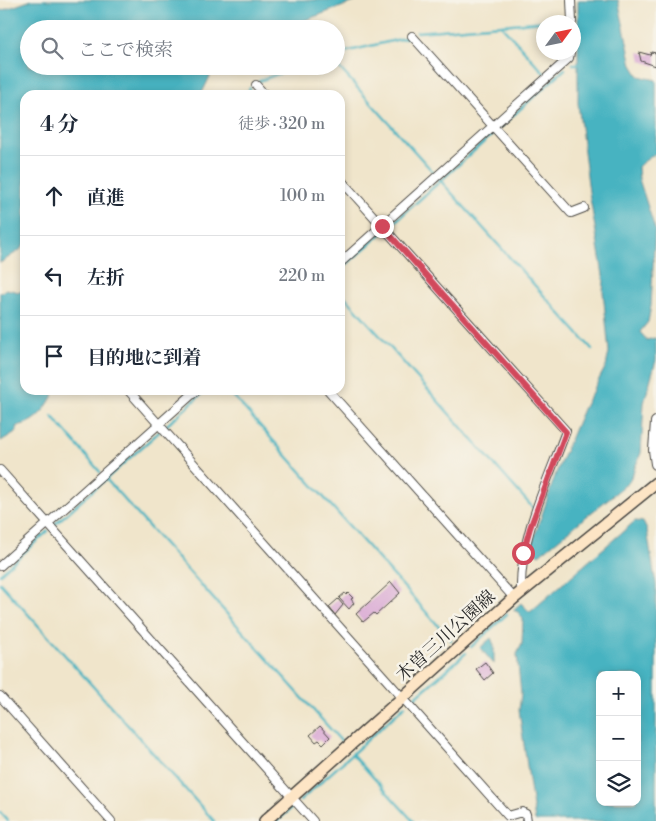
<!DOCTYPE html>
<html lang="ja">
<meta charset="utf-8">
<style>
body{margin:0;font-family:"Libre Bodoni","Noto Serif JP",serif;background:#f2f2f3;color:#1f2937}
.controls{position:absolute;right:15px;bottom:15px;display:grid;overflow:hidden;border-radius:10px;box-shadow:0 2px 8px #0003}
.controls button{width:45px;height:45px;display:grid;place-items:center;padding:0;border:0;border-bottom:1px solid #e0e1e3;background:#fff;color:#1f2937;font:25px sans-serif}
.compass{position:absolute;left:536px;top:15px;width:45px;height:45px;border-radius:50%;background:#fff;box-shadow:0 2px 8px #0003;rotate:57deg}
.stop{position:absolute;width:15px;height:15px;margin:-11px;border:4px solid #d1495b;border-radius:50%;background:#fff}
.stop.end{background:#d1495b;border-color:#fff;box-shadow:0 1px 5px #0008}
.list{margin:0;padding:0;list-style:none}
h2{display:flex;justify-content:space-between;align-items:center;height:65px;margin:0;padding:0 20px;font-size:21px}
h2 small{font-size:16px;font-weight:400;color:#747a83}
.list li{display:grid;grid-template-columns:32px 1fr auto;gap:15px;align-items:center;box-sizing:border-box;height:80px;padding:0 20px;border-top:1px solid #e0e1e3}
.list b{display:block;font-size:19px;white-space:nowrap}
.list em{font-size:16px;font-style:normal;color:#747a83}
.icon{flex:none;width:28px;height:28px;fill:none;stroke:currentColor;stroke-width:2;stroke-linecap:round;stroke-linejoin:round}
.map{position:relative;flex:none;width:656px;height:821px;overflow:hidden}
.search{position:absolute;background:#fff;box-shadow:0 2px 8px #0003;left:20px;top:20px;width:325px;height:55px;display:flex;align-items:center;gap:12px;box-sizing:border-box;padding:0 18px;border-radius:28px;color:#747a83;font-size:19px}
.panel{position:absolute;background:#fff;box-shadow:0 2px 8px #0003;left:20px;top:90px;width:325px;height:305px;border-radius:15px}
.map>svg:first-child{display:block}
</style>
<div class="map">
<svg width="656" height="821" viewBox="0 0 656 821">
<rect width="100%" height="100%" fill="#f7f3e8"/>
<filter id="ink" filterUnits="userSpaceOnUse"><feTurbulence type="fractalNoise" baseFrequency=".02" numOctaves="2"/><feDisplacementMap in="SourceGraphic" scale="10" xChannelSelector="R" yChannelSelector="G"/><feConvolveMatrix kernelMatrix="1 2 1 2 8 2 1 2 1" color-interpolation-filters="sRGB"/></filter>
<filter id="wash" filterUnits="userSpaceOnUse"><feTurbulence type="fractalNoise" baseFrequency=".0096" numOctaves="4" result="noise"/><feDisplacementMap in="SourceGraphic" scale="20" xChannelSelector="R" yChannelSelector="G"/><feGaussianBlur stdDeviation="1.12" result="paint"/><feColorMatrix in="noise" values="0 0 0 0 0 0 0 0 0 0 0 0 0 0 0 0 0 1.4 0 .05"/><feComposite in="paint" operator="in"/></filter>
<g filter="url(#wash)">
<rect width="100%" height="100%" fill="#f0e5cb"/>
<path fill="#46b3c1" stroke="#386f76" fill-rule="evenodd" d="M32,0H360L281,29H29V66H215L201,95H25V243L20,250L0,263V11Z
M578,0H618L632,65L639,76L656,80V153L642,163L638,167L639,179L655,229L651,306L648,322L640,332L647,340L654,338L656,339V360L644,403L641,453L629,482L539,555L534,552L532,544L556,473L583,409L606,366L609,352L603,291L604,281L589,192L578,103Z
M6,289L19,292L25,291V390H54L55,392C48,404 41,417 27,423C23,425 21,424 16,427L17,431L1,441L0,293Z
M635,521L643,522L647,530L656,585V821H535L519,710L521,694L517,654L522,644L523,619L518,612L513,610L521,603L530,612ZM600,675H637V802H600Z
M491,638L494,645V664L480,648Z"/>
<g fill="none" stroke-linecap="round" stroke-linejoin="round">
<path stroke="#46b3c1" stroke-width="2.5" d="M501,25L567,19
M417,32L501,25L545,74
M336,54L409,37
M336,64L434,173
M573,64H578
M259,81L299,66
M247,95L250,88
M499,128L565,69
M439,179L592,349
M388,228L494,133
M340,270L382,233
M340,291L533,508
M228,390L451,640
M52,416L100,472
M166,426L206,390
M105,478L341,741
M54,525L159,432
M0,574L48,531
M0,583L214,821
M471,647L507,614
M411,701L466,653
M352,754L413,821
M300,801L405,706
M0,812L8,821
M277,821L294,806"/>
</g>
<g id="blocks">
<path fill="#d6a0d2" d="M639,52L650,55L651,52L656,53V66L641,61Z
M391,582L400,593L376,615L374,613L363,622L356,614Z
M345,593L346,595L348,593L353,598L351,599L354,603L349,609L339,598Z
M338,599L343,605L335,615L329,607Z
M485,662L493,673L485,680L476,669Z
M320,726L330,737L323,744L319,740L316,742L310,735Z"/>
</g>
</g>
<g filter="url(#ink)">
<use href="#blocks" fill-opacity="0" stroke="#494743" stroke-width="1"/>
<g fill="none" stroke-linecap="round" stroke-linejoin="round">
<defs>
<path id="minor" d="M571,0L572,22
M412,36L571,213L584,208
M256,85L265,95
M340,179L566,431C547,483 519,538 521,593
M340,263L569,58L570,52
M128,390L508,816L522,812L526,814L527,821
M328,390L514,598
M0,470L313,821
M0,566L197,390
M0,696L111,821"/>
<path id="tertiary" d="M656,422L654,450L656,464"/>
<path id="secondary" d="M265,821L514,598L656,483"/>
</defs>
<use href="#minor" stroke="#494743" stroke-width="10"/>
<use href="#tertiary" stroke="#494743" stroke-width="12"/>
<use href="#secondary" stroke="#494743" stroke-width="14"/>
<use href="#minor" stroke="#fff" stroke-width="8"/>
<use href="#tertiary" stroke="#fff" stroke-width="10"/>
<use href="#secondary" stroke="#fde5c5" stroke-width="11"/>
</g>
</g>
<g fill="none" stroke-linecap="round" stroke-linejoin="round" filter="url(#ink)">
<path stroke="#d1495b" stroke-width="6" d="M382,226L566,432L530,528L523,553"/>
</g>
<g text-anchor="middle" dominant-baseline="central" stroke-width="5" stroke-linejoin="round" paint-order="stroke">
<g font-size="18" fill="#2b2b2b" stroke="#f7f3e8">
<text transform="translate(446 636) rotate(-42)">木曽三川公園線</text>
</g>
</g>
</svg>
<div class="controls">
<button>+</button>
<button>−</button>
<button><svg class="icon" aria-label="layers" viewBox="0 0 24 24"><path d="M12 4l9 5-9 5-9-5zM3 14l9 5 9-5"/></svg></button>
</div>
<svg class="compass" viewBox="-18 -18 36 36"><path d="M0-13l5 13h-10z" fill="#e53935"/><path d="M0 13l5-13h-10z" fill="#747a83"/></svg>
<div class="stop" style="left:523px;top:553px"></div>
<div class="stop end" style="left:382px;top:226px"></div>
<div class="search"><svg class="icon" aria-label="search" viewBox="0 0 24 24"><circle cx="10" cy="10" r="6"/><path d="M15 15l6 6"/></svg>ここで検索</div>
<section class="panel">
<h2>4 分<small>徒歩 · 320 m</small></h2>
<ul class="list">
<li><svg class="icon" aria-label="ahead" viewBox="0 0 24 24"><path d="M12 20V5M6 11l6-6 6 6"/></svg><div><b>直進</b></div><em>100 m</em></li>
<li><svg class="icon" aria-label="left" viewBox="0 0 24 24"><path d="M17 20v-9H6M10 6l-5 5 5 5"/></svg><div><b>左折</b></div><em>220 m</em></li>
<li><svg class="icon" aria-label="arrive" viewBox="0 0 24 24"><path d="M6 21V4h12l-3 4 3 4H6"/></svg><div><b>目的地に到着</b></div></li>
</ul>
</section>
</div>
